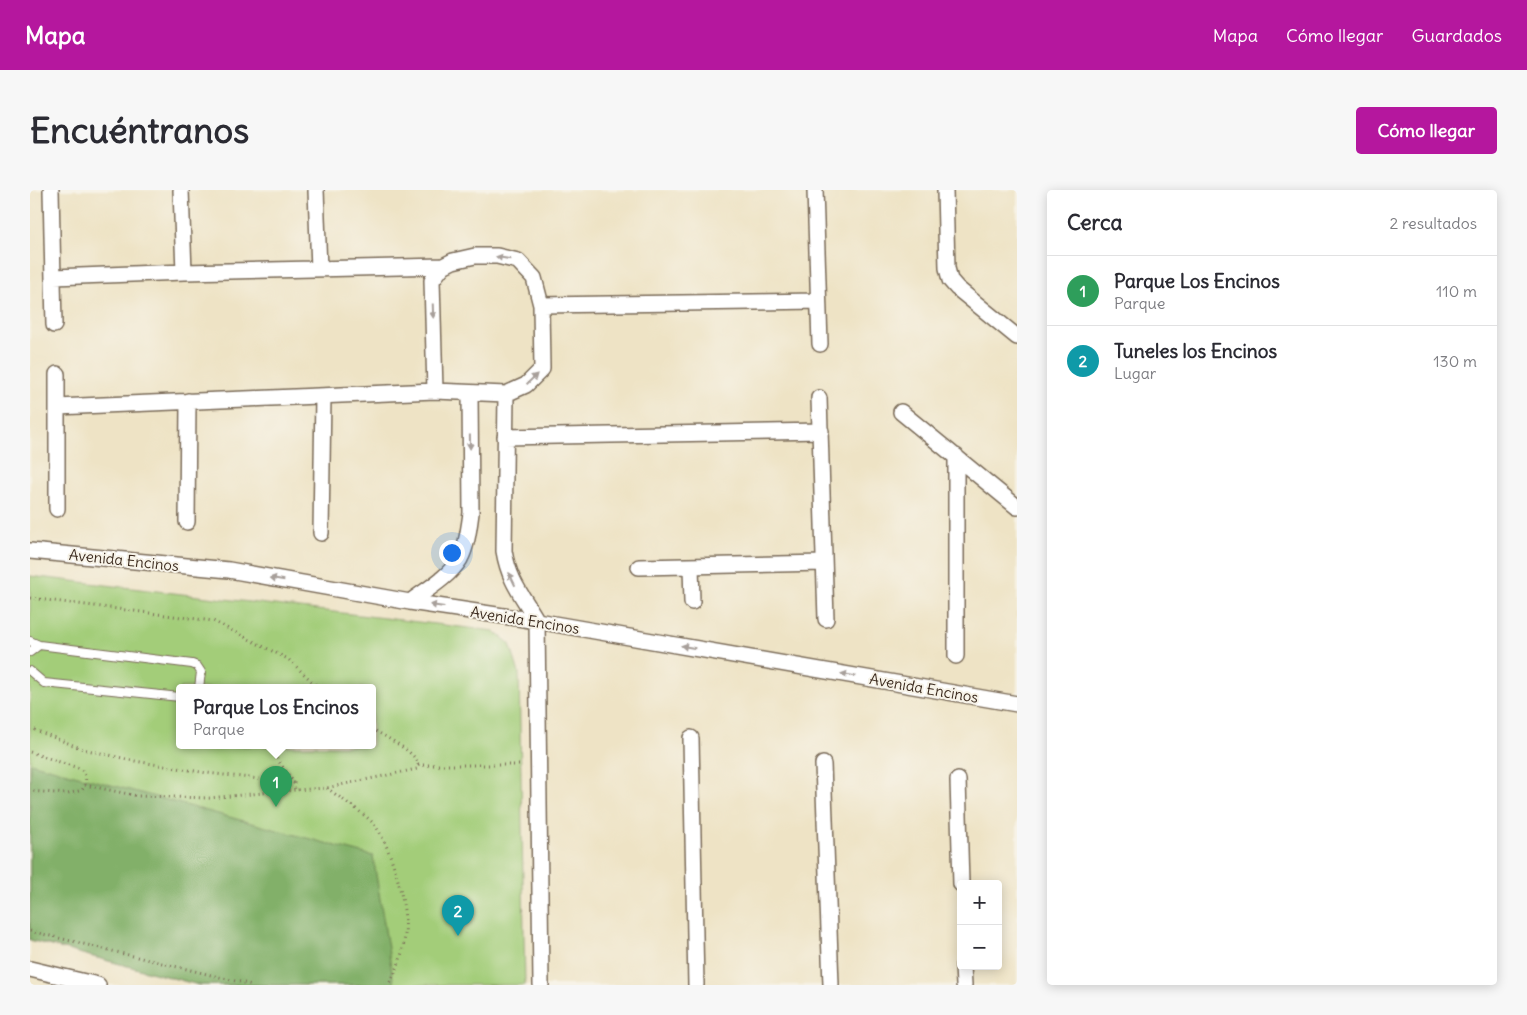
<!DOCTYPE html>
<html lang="es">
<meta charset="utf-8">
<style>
body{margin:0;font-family:Delius,sans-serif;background:#f7f7f7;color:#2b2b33}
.controls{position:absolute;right:15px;bottom:15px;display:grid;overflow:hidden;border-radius:5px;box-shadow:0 2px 12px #0003}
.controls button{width:45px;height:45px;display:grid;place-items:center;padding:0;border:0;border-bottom:1px solid #e1e1e2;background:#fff;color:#2b2b33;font:25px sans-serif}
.you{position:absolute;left:421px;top:362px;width:18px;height:18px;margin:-12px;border:4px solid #fff;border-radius:50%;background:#1a73e8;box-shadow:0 0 0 8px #1a73e833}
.badge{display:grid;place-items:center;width:32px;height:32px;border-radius:50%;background:#b5179e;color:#fff;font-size:16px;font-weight:700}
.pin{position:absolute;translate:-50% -41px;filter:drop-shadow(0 1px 2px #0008)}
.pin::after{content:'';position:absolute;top:26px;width:18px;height:15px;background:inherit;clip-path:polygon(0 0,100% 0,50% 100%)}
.popup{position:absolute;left:146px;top:494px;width:200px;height:65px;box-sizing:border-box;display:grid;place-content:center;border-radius:5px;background:#fff;filter:drop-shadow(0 1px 4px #0005);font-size:16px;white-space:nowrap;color:#7c7c81}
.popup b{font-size:19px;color:#2b2b33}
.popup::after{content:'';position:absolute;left:50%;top:100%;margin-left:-10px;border:10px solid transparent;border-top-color:#fff}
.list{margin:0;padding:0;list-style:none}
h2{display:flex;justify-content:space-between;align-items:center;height:65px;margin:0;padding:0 20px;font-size:21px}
h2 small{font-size:16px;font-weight:400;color:#7c7c81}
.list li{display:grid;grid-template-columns:32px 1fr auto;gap:15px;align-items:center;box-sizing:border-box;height:70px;padding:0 20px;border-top:1px solid #e1e1e2}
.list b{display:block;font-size:19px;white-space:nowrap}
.list p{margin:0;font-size:16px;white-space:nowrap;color:#7c7c81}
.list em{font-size:16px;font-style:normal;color:#7c7c81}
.map{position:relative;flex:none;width:987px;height:795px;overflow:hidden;border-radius:5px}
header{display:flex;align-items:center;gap:30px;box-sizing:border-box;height:70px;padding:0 25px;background:#b5179e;color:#fff}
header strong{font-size:24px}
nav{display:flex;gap:28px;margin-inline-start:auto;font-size:18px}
.intro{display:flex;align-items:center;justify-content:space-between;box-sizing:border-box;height:120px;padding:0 30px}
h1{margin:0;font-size:35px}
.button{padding:12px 22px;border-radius:5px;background:#b5179e;color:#fff;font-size:18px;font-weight:700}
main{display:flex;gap:30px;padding:0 30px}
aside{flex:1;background:#fff;border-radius:5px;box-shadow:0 2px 12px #0003}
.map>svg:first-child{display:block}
</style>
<header>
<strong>Mapa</strong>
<nav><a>Mapa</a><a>Cómo llegar</a><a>Guardados</a></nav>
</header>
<div class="intro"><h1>Encuéntranos</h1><a class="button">Cómo llegar</a></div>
<main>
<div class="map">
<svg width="987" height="795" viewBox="0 0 987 795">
<rect width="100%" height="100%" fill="#f7f3e8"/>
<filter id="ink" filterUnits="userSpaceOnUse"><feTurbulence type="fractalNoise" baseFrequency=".02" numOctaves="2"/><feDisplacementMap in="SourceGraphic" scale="10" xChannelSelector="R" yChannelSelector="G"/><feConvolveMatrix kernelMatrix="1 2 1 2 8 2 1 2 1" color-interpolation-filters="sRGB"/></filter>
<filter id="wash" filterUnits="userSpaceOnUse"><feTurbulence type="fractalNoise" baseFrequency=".0096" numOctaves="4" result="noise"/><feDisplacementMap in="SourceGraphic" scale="20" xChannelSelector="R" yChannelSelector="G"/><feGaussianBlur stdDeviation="1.12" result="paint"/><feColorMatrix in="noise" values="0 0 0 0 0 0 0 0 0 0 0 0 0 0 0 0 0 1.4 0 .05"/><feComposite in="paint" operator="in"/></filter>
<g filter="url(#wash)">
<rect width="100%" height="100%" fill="#eee3c5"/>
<path fill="#a3cd79" stroke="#6f7c4c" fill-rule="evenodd" d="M0,386L464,441L480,454L489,483L495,795H169L0,750ZM150,498H342V556H150Z"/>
<path fill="#82b069" stroke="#5e6d44" d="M0,573L343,666L364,795H169L0,750Z"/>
</g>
<g filter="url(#ink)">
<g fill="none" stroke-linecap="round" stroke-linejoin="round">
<defs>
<path id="lane" d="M0,451L9,455L162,474L167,476L171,482L169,498
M0,462L9,455
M0,481L14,493L150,507"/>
<path id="street" d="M21,0L24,135
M151,0L154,82
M286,0L289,79
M785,0L790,154
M915,0L917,78L920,90L927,98L987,147
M24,87L154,82L413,76L423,71L445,66H467L488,71L504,88L511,115L512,179L496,195L476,204L405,201L27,217
M511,115L787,111
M405,201L402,90L413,76
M476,204L474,361C479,391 492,405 507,431L511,795
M789,208L796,429
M871,222L987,317
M475,247L791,241
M27,319V184
M157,332L158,211
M291,343L293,206
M0,361L199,380L380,412L507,431L987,514
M661,376L662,412
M609,377L794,373
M380,412C396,400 419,387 430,369C437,356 439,338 441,323L440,203
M926,466V266
M661,548L666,795
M793,574L801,795
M928,590L931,694
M933,776L934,795
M0,779L68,795"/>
</defs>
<use href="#lane" stroke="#7a6b58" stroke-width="10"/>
<use href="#street" stroke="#7a6b58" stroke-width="18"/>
<path stroke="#7a6b58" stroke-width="3" stroke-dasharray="1 4" stroke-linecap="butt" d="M0,408L183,431L258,469L289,498
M0,538L53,559L105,571L177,583L264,593
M238,556L264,593L265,600L296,598L387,579C388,575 389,574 387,571C380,559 354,546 342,539
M0,562L51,579C57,586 57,593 52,600L38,604L0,601
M388,575H493
M55,595L108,606L179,608L265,600
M297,598C310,608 332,622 343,633C361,654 378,717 375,745C373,762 368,781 358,795
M0,741L222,795"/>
<use href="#lane" stroke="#fff" stroke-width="8"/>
<use href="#street" stroke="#fff" stroke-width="15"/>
</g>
<defs><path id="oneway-solid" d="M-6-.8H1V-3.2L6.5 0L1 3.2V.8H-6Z" transform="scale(1.25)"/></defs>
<g fill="#a79f9a">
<use href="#oneway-solid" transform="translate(473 68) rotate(-170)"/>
<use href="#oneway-solid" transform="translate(403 121) rotate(88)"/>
<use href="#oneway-solid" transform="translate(502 189) rotate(-44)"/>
<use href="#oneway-solid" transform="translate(440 252) rotate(89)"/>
<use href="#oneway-solid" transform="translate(247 389) rotate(-170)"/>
<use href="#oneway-solid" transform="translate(482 389) rotate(-116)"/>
<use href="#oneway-solid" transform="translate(407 416) rotate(-172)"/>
<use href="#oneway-solid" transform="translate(658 457) rotate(-170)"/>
<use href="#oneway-solid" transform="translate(818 485) rotate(-170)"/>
</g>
</g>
<g text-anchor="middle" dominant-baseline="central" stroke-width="4" stroke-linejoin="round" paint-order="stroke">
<g font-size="15" fill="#3b2a1e" stroke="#f7f3e8">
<text transform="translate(94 370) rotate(6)">Avenida Encinos</text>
<text transform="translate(495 430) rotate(9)">Avenida Encinos</text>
<text transform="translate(894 498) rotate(10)">Avenida Encinos</text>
</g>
</g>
</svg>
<div class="controls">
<button>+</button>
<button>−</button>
</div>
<div class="you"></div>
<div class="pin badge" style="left:246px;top:617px;background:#2e9e5b">1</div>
<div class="popup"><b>Parque Los Encinos</b>Parque</div>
<div class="pin badge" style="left:428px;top:746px;background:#0f9aa8">2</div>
</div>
<aside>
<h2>Cerca<small>2 resultados</small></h2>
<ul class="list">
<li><span class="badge" style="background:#2e9e5b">1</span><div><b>Parque Los Encinos</b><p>Parque</p></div><em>110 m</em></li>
<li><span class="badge" style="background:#0f9aa8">2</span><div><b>Tuneles los Encinos</b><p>Lugar</p></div><em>130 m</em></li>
</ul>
</aside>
</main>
